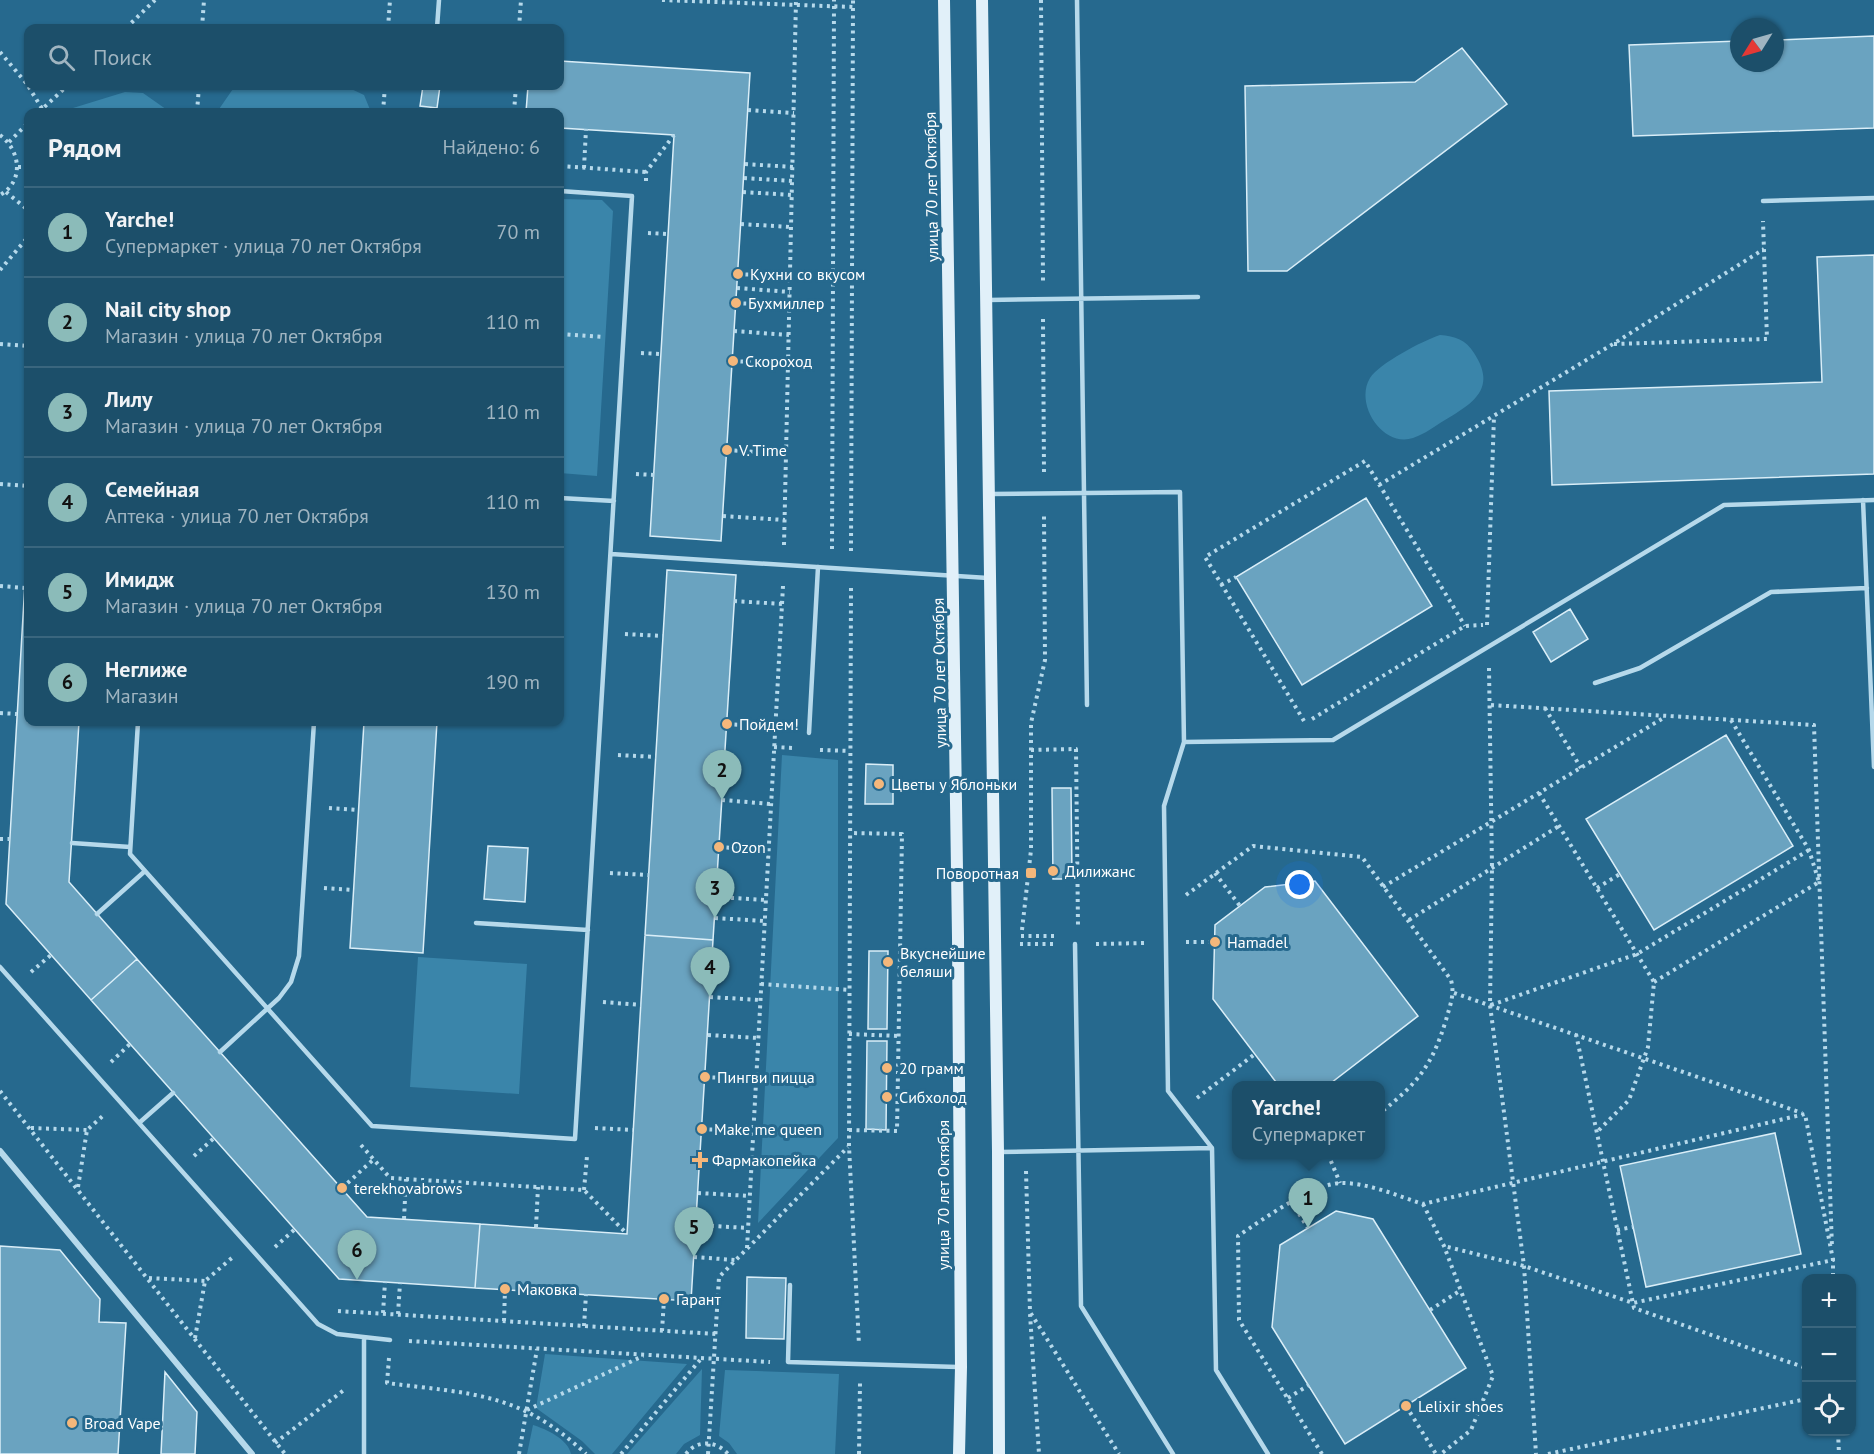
<!DOCTYPE html>
<html lang="ru">
<meta charset="utf-8">
<style>
body{margin:0;font-family:"PT Sans",sans-serif;background:#295972;color:#f1f3f6}
.controls{position:absolute;right:18px;bottom:18px;display:grid;overflow:hidden;border-radius:12px;box-shadow:0 2px 4px #0004}
.controls button{width:54px;height:54px;display:grid;place-items:center;padding:0;border:0;border-bottom:2px solid #3a667e;background:#1c4f6a;color:#f1f3f6;font:30px sans-serif}
.compass{position:absolute;left:1730px;top:18px;width:54px;height:54px;border-radius:50%;background:#1c4f6a;box-shadow:0 2px 4px #0004;rotate:233deg}
.you{position:absolute;left:1300px;top:885px;width:21px;height:21px;margin:-15px;border:4px solid #fff;border-radius:50%;background:#1a73e8;box-shadow:0 0 0 9px #1a73e833}
.badge{display:grid;place-items:center;width:39px;height:39px;border-radius:50%;background:#8bbbb9;color:#111;font-size:20px;font-weight:700}
.pin{position:absolute;translate:-50% -50px;filter:drop-shadow(0 2px 3px #0008)}
.pin::after{content:'';position:absolute;top:32px;width:21px;height:18px;background:inherit;clip-path:polygon(0 0,100% 0,50% 100%)}
.popup{position:absolute;left:1232px;top:1081px;width:153px;height:78px;box-sizing:border-box;display:grid;place-content:center;border-radius:12px;background:#1c4f6a;filter:drop-shadow(0 2px 4px #0005);font-size:20px;white-space:nowrap;color:#a0b5c1}
.popup b{font-size:22px;color:#f1f3f6}
.popup::after{content:'';position:absolute;left:50%;top:100%;margin-left:-12px;border:12px solid transparent;border-top-color:#1c4f6a}
.list{margin:0;padding:0;list-style:none}
h2{display:flex;justify-content:space-between;align-items:center;height:78px;margin:0;padding:0 24px;font-size:26px}
h2 small{font-size:20px;font-weight:400;color:#a0b5c1}
.list li{display:grid;grid-template-columns:39px 1fr auto;gap:18px;align-items:center;box-sizing:border-box;height:90px;padding:0 24px;border-top:2px solid #3a667e}
.list b{display:block;font-size:22px;white-space:nowrap}
.list p{margin:0;font-size:20px;white-space:nowrap;color:#a0b5c1}
.list em{font-size:20px;font-style:normal;color:#a0b5c1}
.icon{flex:none;width:33px;height:33px;fill:none;stroke:currentColor;stroke-width:2;stroke-linecap:round;stroke-linejoin:round}
.map{position:relative;flex:none;width:1874px;height:1454px;overflow:hidden}
.search{position:absolute;background:#1c4f6a;box-shadow:0 2px 4px #0004;left:24px;top:24px;width:540px;height:66px;display:flex;align-items:center;gap:15px;box-sizing:border-box;padding:0 21px;border-radius:12px;color:#a0b5c1;font-size:22px}
.panel{position:absolute;background:#1c4f6a;box-shadow:0 2px 4px #0004;left:24px;top:108px;width:540px;height:618px;border-radius:12px}
.map>svg:first-child{display:block}
</style>
<div class="map">
<svg width="1874" height="1454" viewBox="0 0 1874 1454">
<rect width="100%" height="100%" fill="#26698e"/>
<path fill="#3a85aa" d="M235,86H345L364,95L371,112H217Z
M125,92L143,93L170,112H60Z
M560,199L602,200L613,211L597,476L560,473Z
M1440,335C1455,336 1466,340 1474,353C1497,388 1474,403 1445,420C1435,426 1425,434 1413,438C1383,448 1354,404 1370,378C1380,363 1422,341 1440,335Z
M782,755L838,760V1138L758,1223Z
M418,957L527,964L519,1094L410,1087Z
M545,1354L687,1364L612,1454H595L582,1441L536,1408Z
M702,1369L700,1435L684,1444L676,1454H627Z
M725,1370L839,1374L835,1454H737L729,1443L719,1436Z
M533,1425C546,1429 568,1439 571,1454H527Z"/>
<path fill="#6aa3c0" stroke="#daeef8" stroke-width="1.5" d="M1874,36V128L1633,136L1629,45L1739,41V63H1775V40Z
M1462,48L1507,104L1287,271H1248L1245,86L1415,82Z
M560,61L750,73L721,541L650,536L674,135L560,128V112H526L528,86H560Z
M423,86H440L437,108L420,106Z
M1874,255V474L1552,485L1549,391L1822,382L1817,257Z
M1366,498L1432,606L1302,685L1236,577Z
M28,532V722H79L69,882L137,959L91,1000L6,904Z
M667,570L736,575L713,940L645,935Z
M1570,609L1588,639L1551,662L1533,632Z
M364,722H437L423,953L350,948Z
M1726,735L1793,846L1654,930L1586,819Z
M866,764L893,765V804H865Z
M1052,788H1071L1072,879H1053Z
M488,846L528,848L525,902L484,899Z
M1315,881L1418,1016L1327,1086H1279L1213,999L1215,925L1265,887Z
M645,935L713,940L691,1301L475,1288L480,1224L627,1234Z
M869,951H888L887,1029H868Z
M137,959L367,1217L480,1224L475,1288L339,1279L91,1000Z
M867,1041H887L886,1130L866,1129Z
M1775,1133L1801,1254L1646,1287L1620,1166Z
M1336,1211L1373,1219L1466,1368L1345,1444L1272,1327L1280,1245Z
M0,1246L60,1250L100,1299L99,1322L126,1323L118,1454H0Z
M747,1277L786,1278L784,1339L746,1338Z
M165,1372L197,1412L195,1454H161Z"/>
<g fill="none" stroke-linecap="round" stroke-linejoin="round">
<path stroke="#b6d9eb" stroke-width="4" stroke-dasharray="3 4.5" stroke-linecap="butt" d="M662,0L853,7
M1041,0L1043,281
M126,28L155,0
M202,28L204,0
M388,28L390,0
M519,28L521,0
M0,52L27,84L44,112
M748,110L794,113
M39,112L67,86
M197,112L199,86
M383,112L385,86
M514,112L516,86
M0,135C20,150 25,181 0,195
M9,142L28,123
M745,164L793,167
M560,166L646,172
M18,167H28
M584,168L586,129
M744,178L792,181
M646,181V172L674,135
M6,192L28,210
M743,192L792,195
M741,224L791,227
M648,233L668,234
M0,270L28,237
M738,274L790,277
M737,288L790,292
M736,303L790,306
M1043,319L1044,473
M734,331L789,335
M560,334L604,337
M0,344L28,346
M1614,344L1767,339L1763,221
M641,353L661,354
M733,361L788,364
M727,450L787,454
M636,474L654,475
M0,484L28,486
M1379,485L1613,344L1764,249
M723,516L785,520
M784,545L796,0
M832,549L834,0
M851,551L853,0
M1221,585L1236,577
M0,586L25,588
M851,588L849,1146L859,1345
M734,601L782,604
M1487,625L1494,416
M625,634L663,636
M1489,668L1492,868L1490,1005L1524,1266L1536,1454
M1491,705L1814,725L1832,1248
M1545,708L1581,768
M0,713L17,714
M1312,719L1465,626L1483,625
M1304,721L1205,557L1365,461L1465,626
M348,722L364,723
M727,724L775,727
M774,747L794,748
M820,750L850,751
M1031,750L1076,749L1078,926
M618,755L656,757
M1539,793L1654,982L1648,1047L1629,1100L1596,1133
M722,800L771,804
M329,808L358,810
M0,839H10
M719,847L769,850
M610,873L649,875
M1215,873L1240,906
M1383,887L1665,717
M324,888L354,890
M1597,888L1620,874
M1186,895L1253,846L1362,857L1451,980C1455,995 1450,1005 1446,1020C1432,1066 1417,1084 1380,1113
M716,897L766,900
M715,918L765,921
M1409,920L1559,826
M1022,930L1031,850V723L1045,660L1044,514
M1021,936H1056
M1186,942H1215
M1020,944H1055
M1096,944L1145,943
M31,972L51,955
M1654,982L1819,882L1809,850L1731,720
M761,984L849,990
M1454,993L1802,1113
M710,997L760,1000
M603,1002L641,1005
M1491,1005L1637,954L1809,850
M849,1034L899,1036
M1576,1034L1634,1308L1806,1368
M708,1035L759,1038
M111,1062L130,1044
M705,1077L756,1080
M0,1091L285,1454
M1197,1098L1255,1054
M31,1128L87,1130
M595,1128L633,1130
M702,1129L754,1132
M849,1130L897,1131L902,834L850,833
M361,1145L390,1178L584,1190L627,1234
M1328,1154L1340,1183
M194,1156L214,1138
M700,1160L751,1164
M1026,1171L1030,1312L1119,1454
M78,1187L87,1130L105,1114
M342,1188L374,1159
M584,1190L587,1156
M698,1193L750,1196
M1291,1201L1308,1228
M1423,1204L1444,1246L1493,1376L1471,1430L1441,1454
M404,1219L406,1179
M696,1225L748,1228
M536,1227L538,1187
M1617,1230L1633,1227
M275,1247L295,1229
M747,1248L783,586
M694,1257L735,1260
M1833,1258V1278
M149,1278L205,1281
M1430,1310L1461,1290
M338,1311L716,1334
M383,1313L385,1282
M398,1314L400,1283
M1030,1314L1039,1454
M504,1321L505,1289
M584,1326L586,1294
M662,1331L664,1299
M195,1338L205,1281L233,1257
M409,1341L770,1362
M389,1358L387,1383C472,1394 520,1392 586,1454
M1288,1398L1309,1385
M1406,1406L1436,1454
M527,1410L643,1356
M1838,1432L1839,1454
M275,1443L344,1390
M519,1454L537,1349
M621,1454L700,1360
M686,1454C697,1439 717,1441 728,1454
M708,1454L719,1277L848,1147
M859,1454L860,1383
M1322,1454L1239,1320L1238,1236C1262,1220 1313,1183 1342,1183C1369,1183 1398,1196 1423,1204L1805,1114L1833,1260L1633,1303L1524,1266L1444,1246
M1548,1454L1806,1399"/>
<path stroke="#b6d9eb" stroke-width="4.5" d="M1077,0L1087,705
M437,28L439,0
M1763,201L1874,198
M988,300L1198,297
M990,494L1180,492L1184,742L1164,806L1168,1091L1212,1148L1216,1370L1268,1454
M560,498L614,501
M1863,500L1874,767
M611,554L988,578
M1595,683L1640,668L1771,592L1867,588
M138,722L130,854L372,1126L575,1139L632,196L560,191
M809,733L818,567
M1184,742L1333,740L1724,505L1874,500
M72,843L130,847
M97,914L145,871
M476,923L588,930
M1075,944L1081,1306L1173,1454
M0,967L318,1324L337,1334L390,1340
M220,1052L279,998L291,982L299,956L314,722
M139,1123L173,1093
M999,1152L1212,1148
M790,1285L788,1362L958,1367
M364,1338V1454"/>
<path stroke="#b6d9eb" stroke-width="6" d="M0,1151L252,1454"/>
<path stroke="#e1f0f9" stroke-width="12" d="M944,0L958,937L961,1367L959,1454
M982,0L998,1152L999,1454"/>
</g>
<g fill="#f4b77b" stroke="#26698e" stroke-width="2">
<circle cx="738" cy="274" r="6"/>
<circle cx="736" cy="303" r="6"/>
<circle cx="733" cy="361" r="6"/>
<circle cx="727" cy="450" r="6"/>
<circle cx="727" cy="724" r="6"/>
<circle cx="879" cy="784" r="6"/>
<circle cx="719" cy="847" r="6"/>
<circle cx="1053" cy="871" r="6"/>
<rect x="1025" y="867" width="12" height="12" rx="3"/>
<circle cx="1215" cy="942" r="6"/>
<circle cx="888" cy="962" r="6"/>
<circle cx="887" cy="1068" r="6"/>
<circle cx="705" cy="1077" r="6"/>
<circle cx="887" cy="1097" r="6"/>
<circle cx="702" cy="1129" r="6"/>
<path d="M697 1151h6v6h6v6h-6v6h-6v-6h-6v-6h6z"/>
<circle cx="342" cy="1188" r="6"/>
<circle cx="505" cy="1289" r="6"/>
<circle cx="664" cy="1299" r="6"/>
<circle cx="1406" cy="1406" r="6"/>
<circle cx="72" cy="1423" r="6"/>
</g>
<g text-anchor="middle" dominant-baseline="central" stroke-width="6" stroke-linejoin="round" paint-order="stroke">
<g font-size="16" fill="#fff" stroke="#26698e">
<text transform="translate(931 187) rotate(-91)">улица 70 лет Октября</text>
<text transform="translate(939 673) rotate(-91)">улица 70 лет Октября</text>
<text transform="translate(943 1195) rotate(-90)">улица 70 лет Октября</text>
</g>
<g font-size="16" fill="#fff" stroke="#26698e" text-anchor="start">
<text x="750" y="274">Кухни со вкусом</text>
<text x="748" y="303">Бухмиллер</text>
<text x="745" y="361">Скороход</text>
<text x="739" y="450">V. Time</text>
<text x="739" y="724">Пойдем!</text>
<text x="891" y="784">Цветы у Яблоньки</text>
<text x="731" y="847">Ozon</text>
<text x="1065" y="871">Дилижанс</text>
<text x="1019" y="873" text-anchor="end">Поворотная</text>
<text x="1227" y="942">Hamadel</text>
<text x="900" y="953">Вкуснейшие<tspan x="900" dy="18">беляши</tspan></text>
<text x="899" y="1068">20 грамм</text>
<text x="717" y="1077">Пингви пицца</text>
<text x="899" y="1097">Сибхолод</text>
<text x="714" y="1129">Make me queen</text>
<text x="712" y="1160">Фармакопейка</text>
<text x="354" y="1188">terekhovabrows</text>
<text x="517" y="1289">Маковка</text>
<text x="676" y="1299">Гарант</text>
<text x="1418" y="1406">Lelixir shoes</text>
<text x="84" y="1423">Broad Vape</text>
</g>
</g>
</svg>
<div class="controls">
<button>+</button>
<button>−</button>
<button><svg class="icon" aria-label="locate" viewBox="0 0 24 24"><circle cx="12" cy="12" r="6"/><path d="M12 2v4M12 18v4M2 12h4M18 12h4"/></svg></button>
</div>
<svg class="compass" viewBox="-18 -18 36 36"><path d="M0-13l5 13h-10z" fill="#e53935"/><path d="M0 13l5-13h-10z" fill="#a0b5c1"/></svg>
<div class="you"></div>
<div class="pin badge" style="left:1308px;top:1228px">1</div>
<div class="popup"><b>Yarche!</b>Супермаркет</div>
<div class="pin badge" style="left:722px;top:800px">2</div>
<div class="pin badge" style="left:715px;top:918px">3</div>
<div class="pin badge" style="left:710px;top:997px">4</div>
<div class="pin badge" style="left:694px;top:1257px">5</div>
<div class="pin badge" style="left:357px;top:1280px">6</div>
<div class="search"><svg class="icon" aria-label="search" viewBox="0 0 24 24"><circle cx="10" cy="10" r="6"/><path d="M15 15l6 6"/></svg>Поиск</div>
<section class="panel">
<h2>Рядом<small>Найдено: 6</small></h2>
<ul class="list">
<li><span class="badge">1</span><div><b>Yarche!</b><p>Супермаркет · улица 70 лет Октября</p></div><em>70 m</em></li>
<li><span class="badge">2</span><div><b>Nail city shop</b><p>Магазин · улица 70 лет Октября</p></div><em>110 m</em></li>
<li><span class="badge">3</span><div><b>Лилу</b><p>Магазин · улица 70 лет Октября</p></div><em>110 m</em></li>
<li><span class="badge">4</span><div><b>Семейная</b><p>Аптека · улица 70 лет Октября</p></div><em>110 m</em></li>
<li><span class="badge">5</span><div><b>Имидж</b><p>Магазин · улица 70 лет Октября</p></div><em>130 m</em></li>
<li><span class="badge">6</span><div><b>Неглиже</b><p>Магазин</p></div><em>190 m</em></li>
</ul>
</section>
</div>
